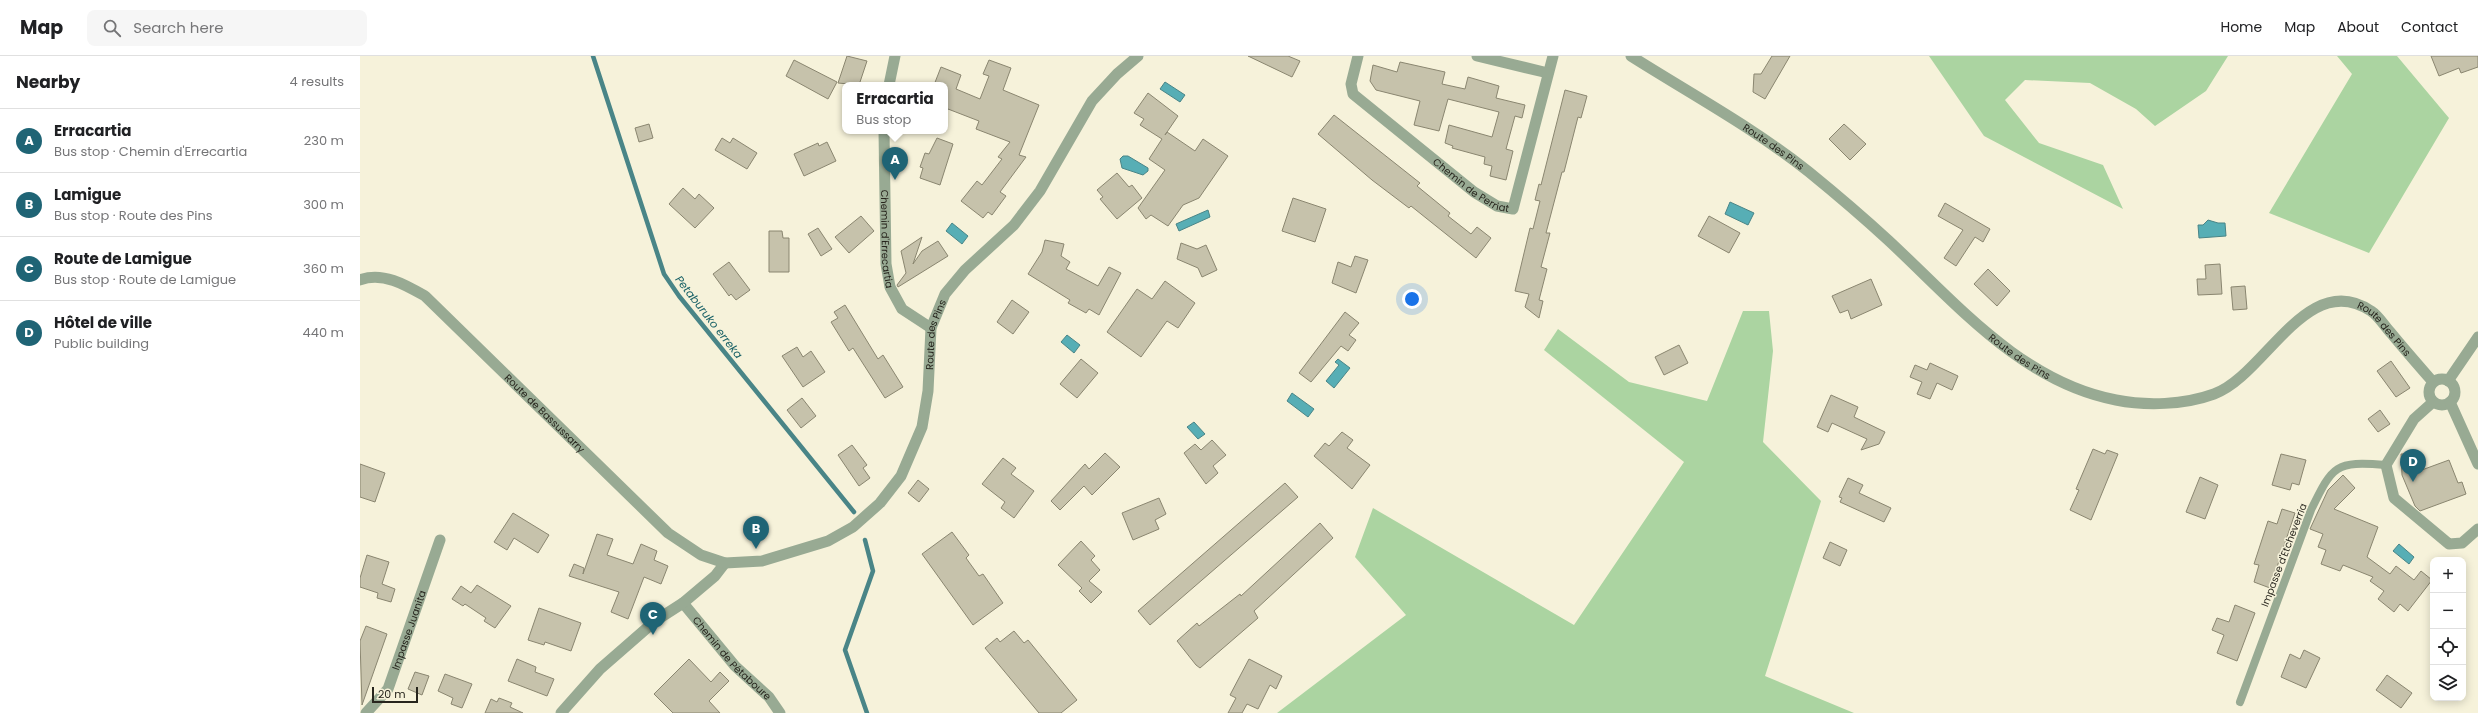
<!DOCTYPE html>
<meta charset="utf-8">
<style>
body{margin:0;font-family:Poppins,sans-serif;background:#f6f6f6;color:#202124}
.controls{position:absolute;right:12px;bottom:12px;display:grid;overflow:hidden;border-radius:8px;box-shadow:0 2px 10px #0003}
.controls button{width:36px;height:36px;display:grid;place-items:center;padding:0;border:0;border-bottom:1px solid #e0e0e0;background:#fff;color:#202124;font:20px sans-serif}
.scale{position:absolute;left:12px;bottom:10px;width:46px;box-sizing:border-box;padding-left:4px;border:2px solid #27251d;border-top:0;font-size:11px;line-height:14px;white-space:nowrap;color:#27251d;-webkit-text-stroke:3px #f6f2da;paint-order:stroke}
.you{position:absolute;left:1052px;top:243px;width:14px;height:14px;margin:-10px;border:3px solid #fff;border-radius:50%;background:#1a73e8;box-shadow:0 0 0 6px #1a73e833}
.badge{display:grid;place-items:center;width:26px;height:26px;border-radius:50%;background:#1f6475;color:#fff;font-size:13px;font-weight:700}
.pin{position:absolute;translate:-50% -33px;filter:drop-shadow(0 1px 2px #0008)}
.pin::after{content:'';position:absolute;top:21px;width:14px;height:12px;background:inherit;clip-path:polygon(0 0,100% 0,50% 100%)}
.popup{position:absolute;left:482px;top:26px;width:106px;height:52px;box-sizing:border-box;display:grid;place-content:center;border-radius:8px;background:#fff;filter:drop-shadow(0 1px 3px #0005);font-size:13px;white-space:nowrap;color:#757577}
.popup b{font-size:15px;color:#202124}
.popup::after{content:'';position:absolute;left:50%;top:100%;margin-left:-8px;border:8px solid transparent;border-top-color:#fff}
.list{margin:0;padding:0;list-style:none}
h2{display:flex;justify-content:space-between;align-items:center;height:52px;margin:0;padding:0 16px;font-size:17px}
h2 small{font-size:13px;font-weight:400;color:#757577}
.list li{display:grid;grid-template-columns:26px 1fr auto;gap:12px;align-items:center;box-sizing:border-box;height:64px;padding:0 16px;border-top:1px solid #e0e0e0}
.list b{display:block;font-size:15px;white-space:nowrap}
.list p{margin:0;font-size:13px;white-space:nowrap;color:#757577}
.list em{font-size:13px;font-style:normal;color:#757577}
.icon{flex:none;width:22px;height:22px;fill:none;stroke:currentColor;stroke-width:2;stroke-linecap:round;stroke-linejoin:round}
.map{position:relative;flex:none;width:2118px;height:657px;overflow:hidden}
header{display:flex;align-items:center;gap:24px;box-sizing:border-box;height:56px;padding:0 20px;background:#fff;border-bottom:1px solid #e0e0e0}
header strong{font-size:19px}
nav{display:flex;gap:22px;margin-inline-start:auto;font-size:14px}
.search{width:280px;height:36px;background:#f6f6f6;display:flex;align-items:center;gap:10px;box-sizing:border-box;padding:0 14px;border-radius:8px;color:#757577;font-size:15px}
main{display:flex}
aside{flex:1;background:#fff}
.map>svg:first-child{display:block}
</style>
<header>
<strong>Map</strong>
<div class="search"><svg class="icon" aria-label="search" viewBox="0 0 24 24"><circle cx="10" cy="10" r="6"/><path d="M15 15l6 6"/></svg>Search here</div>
<nav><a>Home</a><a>Map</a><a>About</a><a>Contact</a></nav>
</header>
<main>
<aside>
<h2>Nearby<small>4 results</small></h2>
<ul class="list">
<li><span class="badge">A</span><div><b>Erracartia</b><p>Bus stop · Chemin d'Errecartia</p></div><em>230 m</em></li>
<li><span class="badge">B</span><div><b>Lamigue</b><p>Bus stop · Route des Pins</p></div><em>300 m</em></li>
<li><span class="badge">C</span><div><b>Route de Lamigue</b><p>Bus stop · Route de Lamigue</p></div><em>360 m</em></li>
<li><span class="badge">D</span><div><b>Hôtel de ville</b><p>Public building</p></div><em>440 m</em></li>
</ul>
</aside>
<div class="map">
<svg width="2118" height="657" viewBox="0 0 2118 657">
<rect width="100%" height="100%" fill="#f6f2da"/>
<path fill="#abd4a1" d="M1569,0H1868L1846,35L1795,70L1776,53L1730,27L1665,24L1645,44L1679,87L1743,109L1763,153L1624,80Z
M1977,0H2037L2089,62L2009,197L1909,157L1992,18Z
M1383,255H1409L1413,295L1403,386L1461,445L1405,620L1494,657H917L1046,559L995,501L1013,452L1214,569L1324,406L1184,294L1198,273L1269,326L1347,345Z"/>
<path fill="#57aeb5" stroke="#498587" d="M805,26L825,39L820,46L800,33Z
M763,100H768L788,112V115L783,119L762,112L760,103Z
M1370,146L1394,157L1388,169L1365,158Z
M848,154L850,161L819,175L816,168Z
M1848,164L1858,167H1865L1866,180L1839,182L1838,169H1843Z
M592,167L608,180L602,188L586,175Z
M707,279L720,289L714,297L701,286Z
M978,303L990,312L974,332L966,325L979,309L975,306Z
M932,337L954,353L948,361L927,345Z
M834,366L845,378L838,383L827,371Z
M2039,488L2054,501L2049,508L2033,495Z"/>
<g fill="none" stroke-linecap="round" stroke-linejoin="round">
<path stroke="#498587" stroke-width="4.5" d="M233,0L304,218L319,240L494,456
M505,484L513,515L485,594L507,657"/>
</g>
<path fill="#c6c2ab" stroke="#8a8670" d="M487,0L507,5L499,29L478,27Z
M888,0H928L940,5L932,21Z
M1412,0H1430L1405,43L1393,36L1394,18H1401Z
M2071,0H2118V11L2101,17L2099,12L2079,20Z
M434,4L477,26L468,43L426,20Z
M629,4L651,12L643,34L679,49L659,99L666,101L640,136L646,140L632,159L628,156L623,162L601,145L617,125L622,129L642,103L638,101L650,86L616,73L619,65L588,53L585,58V29H574L581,11L601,19L596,33L620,43L629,20L623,18Z
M1040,6L1085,16L1082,28L1105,33L1108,21L1139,30L1136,42L1165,49L1162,62L1155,60L1146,93L1153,95L1146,124L1130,120L1132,110L1124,108L1125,101L1092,92L1093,90L1085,87L1089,69L1132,81L1139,56L1088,43L1079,75L1054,69L1060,45L1016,34L1010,25L1013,9L1037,16Z
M1205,34L1227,40L1221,62L1218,61L1204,116H1202L1186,177H1190L1181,211L1187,213L1179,244L1183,245L1179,262L1165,251L1169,238L1155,235L1170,172L1173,173L1180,145L1175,144L1179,128L1181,129Z
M788,37L818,60L805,79L807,76L835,95L843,83L868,100L839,142L823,149L808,170L791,159L786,163L778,152L805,114L789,103L802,83L780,69L784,63L774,57Z
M974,59L1060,127L1057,130L1090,157L1088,160L1111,178L1117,171L1131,182L1116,202L1051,150L1049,152L1012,124L958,78Z
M289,68L293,82L279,86L275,72Z
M1484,68L1506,88L1490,104L1469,83Z
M362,82L370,87L373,82L397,97L387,113L355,94Z
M577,82L593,88L580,129L560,122L563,112L560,111L565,97L569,98Z
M467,86L476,105L444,120L434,98L458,87L459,90Z
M757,117L769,131L772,129L782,142L757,163L740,143L743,141L737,134Z
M323,132L335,143L339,138L354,152L335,172L309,148Z
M933,142L966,153L955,186L922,175Z
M1585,147L1630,173L1623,186L1615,181L1596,210L1584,202L1603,174L1578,160Z
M501,160L514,175L489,197L475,181Z
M1349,160L1380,177L1369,197L1338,180Z
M458,172L472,193L461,200L448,178Z
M409,175H422L423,182H429V216H409Z
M562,181L553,208L562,195L578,185L588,200L538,231L537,229L546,217L541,195Z
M685,184L704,188L701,200L710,206L706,213L738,230L749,211L761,217L739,259L729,253L726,257L708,247L710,244L668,218L682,196Z
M821,187L837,193L846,189L857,214L842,221L838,212L817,203Z
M995,200L1008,204L996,237L972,227L978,206L991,211Z
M369,206L390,234L376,244L371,238L369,240L353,218Z
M1860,208L1862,238L1838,239L1837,223H1846L1845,209Z
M1628,213L1650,235L1637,250L1614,228Z
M1511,223L1522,249L1491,263L1488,254L1480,257L1472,240Z
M805,225L835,247L818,272L807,265L781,301L747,276L777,233L792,243Z
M1885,230L1887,253L1873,254L1871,231Z
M652,244L669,256L653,278L637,266Z
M485,249L518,303L523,299L543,331L525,342L493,292L489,295L471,266L478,262L474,256Z
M985,256L999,267L989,279L996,284L988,295L981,290L951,326L939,317Z
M1319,289L1328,307L1304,319L1295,301Z
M437,291L443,301L451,295L465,316L443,331L422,300Z
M721,303L738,317L717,342L700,328Z
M2031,305L2050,332L2036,341L2017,315Z
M1570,307L1598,320L1592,334L1577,327L1570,343L1557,338L1562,326L1550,321L1555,309L1567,314Z
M1471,339L1498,351L1494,361L1525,376L1519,388L1501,394L1507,383L1472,367L1468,376L1457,371Z
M442,342L456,360L441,372L427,354Z
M2020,354L2030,368L2018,376L2008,363Z
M982,376L993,384L987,392L1010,409L992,433L954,400L965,387L969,390Z
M852,384L866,399L853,410L858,417L846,428L824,397L835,388L841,394Z
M492,389L507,409L503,412L510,422L499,430L478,399Z
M1733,393L1745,398L1747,394L1758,398L1731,464L1710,454L1719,434L1716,433Z
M745,397L760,411L732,439L724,430L700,454L691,445L725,408L729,413Z
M2058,397L2059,415L2089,404L2098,427L2102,426L2106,438L2060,455L2055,450L2042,419L2041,398Z
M1921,398L1946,404L1939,429L1932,427L1930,434L1912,429Z
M643,402L656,412L651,418L674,435L654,462L641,452L645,446L622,428Z
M0,408L25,417L15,446L0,441Z
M1983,419L1995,432L1974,453L2018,471L2007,501L2030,518L2036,510L2054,524L2061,515L2072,524L2048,555L2040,548L2034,556L2018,543L2024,535L2010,525L2013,521L1983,509L1980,515L1961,508L1966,494L1958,491L1963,478L1950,473L1968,434Z
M1840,421L1858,429L1845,463L1826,456Z
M1488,422L1503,429L1499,437L1531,452L1524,466L1480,446L1482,442L1479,441Z
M558,424L569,433L559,446L548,437Z
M925,427L938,441L790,569L778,555Z
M799,442L806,458L795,464L799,473L773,484L762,457Z
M1922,453L1935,457L1910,532L1894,526L1899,509L1894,508L1908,465L1917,468Z
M153,457L189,479L178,497L154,482L147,494L134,486Z
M960,467L973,482L894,555L898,562L840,612L836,609L817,585L837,567L839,570L880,538L881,540Z
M592,476L609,499L606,502L619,520L623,518L643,547L613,569L562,498Z
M237,478L253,483L247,499L273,508L281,488L297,495L294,504L308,510L301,528L284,521L268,563L251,556L259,536L209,520L214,508L224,512L223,518Z
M721,485L735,500L731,504L740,514L729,525L742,536L731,547L719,535L722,532L698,509Z
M1470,486L1487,494L1480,510L1463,502Z
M7,499L29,506L22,528L35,533L31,546L17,542L18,537L0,531V522Z
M117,529L151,550L135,572L124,565L126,562L105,548L103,550L92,543L101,530L111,537Z
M1875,549L1895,557L1877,605L1857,597L1864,579L1852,574L1857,562L1869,566Z
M179,552L221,567L211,595L185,586L184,589L168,584Z
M6,570L27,578L2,649L0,585Z
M654,575L664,587L668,584L717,644L701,657H679L625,592L637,582L640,586Z
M1944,594L1960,602L1946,632L1921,621L1930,598L1940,603Z
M157,603L176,611L175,616L194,623L187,640L148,625Z
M329,603L351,626L360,616L369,625L349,645L360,657H313L294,638Z
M889,603L922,620L916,633L910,629L898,653L887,648L882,657H868L876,642L870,639Z
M55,616L69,620L62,639L48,633Z
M85,618L112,628L102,652L91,648L93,642L78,635Z
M2027,619L2052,637L2041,652L2016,634Z
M139,642L152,647L150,651L163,657H125L131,643L137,646Z"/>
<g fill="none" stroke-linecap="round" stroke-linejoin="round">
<path stroke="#98aa93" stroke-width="8" d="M1880,646L1951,454C1973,409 1975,405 2026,409"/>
<g stroke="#98aa93" stroke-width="11">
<path id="s1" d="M998,0L991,28L993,38L1114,136L1137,150L1153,153L1193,0"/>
<path d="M1117,0L1188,17"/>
<path d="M529,29L535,0"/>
<path id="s2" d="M524,75L526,208L530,231L542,253L571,272"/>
<path d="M2088,325L2118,281"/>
<path d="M2073,346L2054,363L2026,409L2034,442L2089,488L2102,487L2118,473"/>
<path id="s3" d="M323,547L375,610L409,641L420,657"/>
<path id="s4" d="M6,657L28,633L80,484"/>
<path d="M201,657L240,613L295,565L323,547L355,520L365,507"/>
</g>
<g stroke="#98aa93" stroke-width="11">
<path id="s5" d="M1271,0C1331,38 1394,72 1449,116C1476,138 1503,161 1528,184C1595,246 1661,326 1756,344C1786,350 1824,349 1854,338C1905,320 1947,212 2011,255C2019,260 2025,271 2031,277C2045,294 2059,310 2073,326"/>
<path id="s6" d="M0,224C22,215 46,229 65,240L308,477L341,499L365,507L402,505L468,485L493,471L520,447L541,420L562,371L568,335L571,272L585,238L605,214L654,169L680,135L732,45L757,18L778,0"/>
<circle cx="2082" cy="336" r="13"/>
<path d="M2090,346L2118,408"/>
</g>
</g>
<g text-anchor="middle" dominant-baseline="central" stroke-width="3" stroke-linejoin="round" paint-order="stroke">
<g font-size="10" fill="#27251d" stroke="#f6f2da">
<text stroke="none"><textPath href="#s5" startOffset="169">Route des Pins</textPath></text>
<text stroke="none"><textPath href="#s1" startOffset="189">Chemin de Perriat</textPath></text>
<text stroke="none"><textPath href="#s2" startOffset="108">Chemin d'Errecartia</textPath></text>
<text stroke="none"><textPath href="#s5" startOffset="913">Route des Pins</textPath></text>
<text stroke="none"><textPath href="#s6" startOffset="826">Route des Pins</textPath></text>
<text stroke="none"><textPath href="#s5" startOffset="493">Route des Pins</textPath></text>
<text stroke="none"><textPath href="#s6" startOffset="237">Route de Bassussarry</textPath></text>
<text transform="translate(1924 499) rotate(-69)">Impasse d'Etcheverria</text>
<text stroke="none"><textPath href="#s4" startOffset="95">Impasse Juanita</textPath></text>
<text stroke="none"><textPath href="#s3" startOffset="74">Chemin de Pétaboure</textPath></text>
</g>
<g font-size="11" font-style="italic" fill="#1a6267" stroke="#f6f2da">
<text transform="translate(349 261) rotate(52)">Petaburuko erreka</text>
</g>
</g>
</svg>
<div class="controls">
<button>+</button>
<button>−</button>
<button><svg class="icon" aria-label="locate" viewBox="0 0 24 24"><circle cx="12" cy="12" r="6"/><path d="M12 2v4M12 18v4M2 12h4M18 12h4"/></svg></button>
<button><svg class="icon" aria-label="layers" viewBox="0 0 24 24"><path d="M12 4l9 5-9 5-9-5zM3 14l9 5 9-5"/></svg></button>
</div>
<div class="scale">20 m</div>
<div class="you"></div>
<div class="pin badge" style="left:535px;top:124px">A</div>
<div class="popup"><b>Erracartia</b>Bus stop</div>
<div class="pin badge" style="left:396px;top:493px">B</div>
<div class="pin badge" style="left:293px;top:579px">C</div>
<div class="pin badge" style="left:2053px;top:426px">D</div>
</div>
</main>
